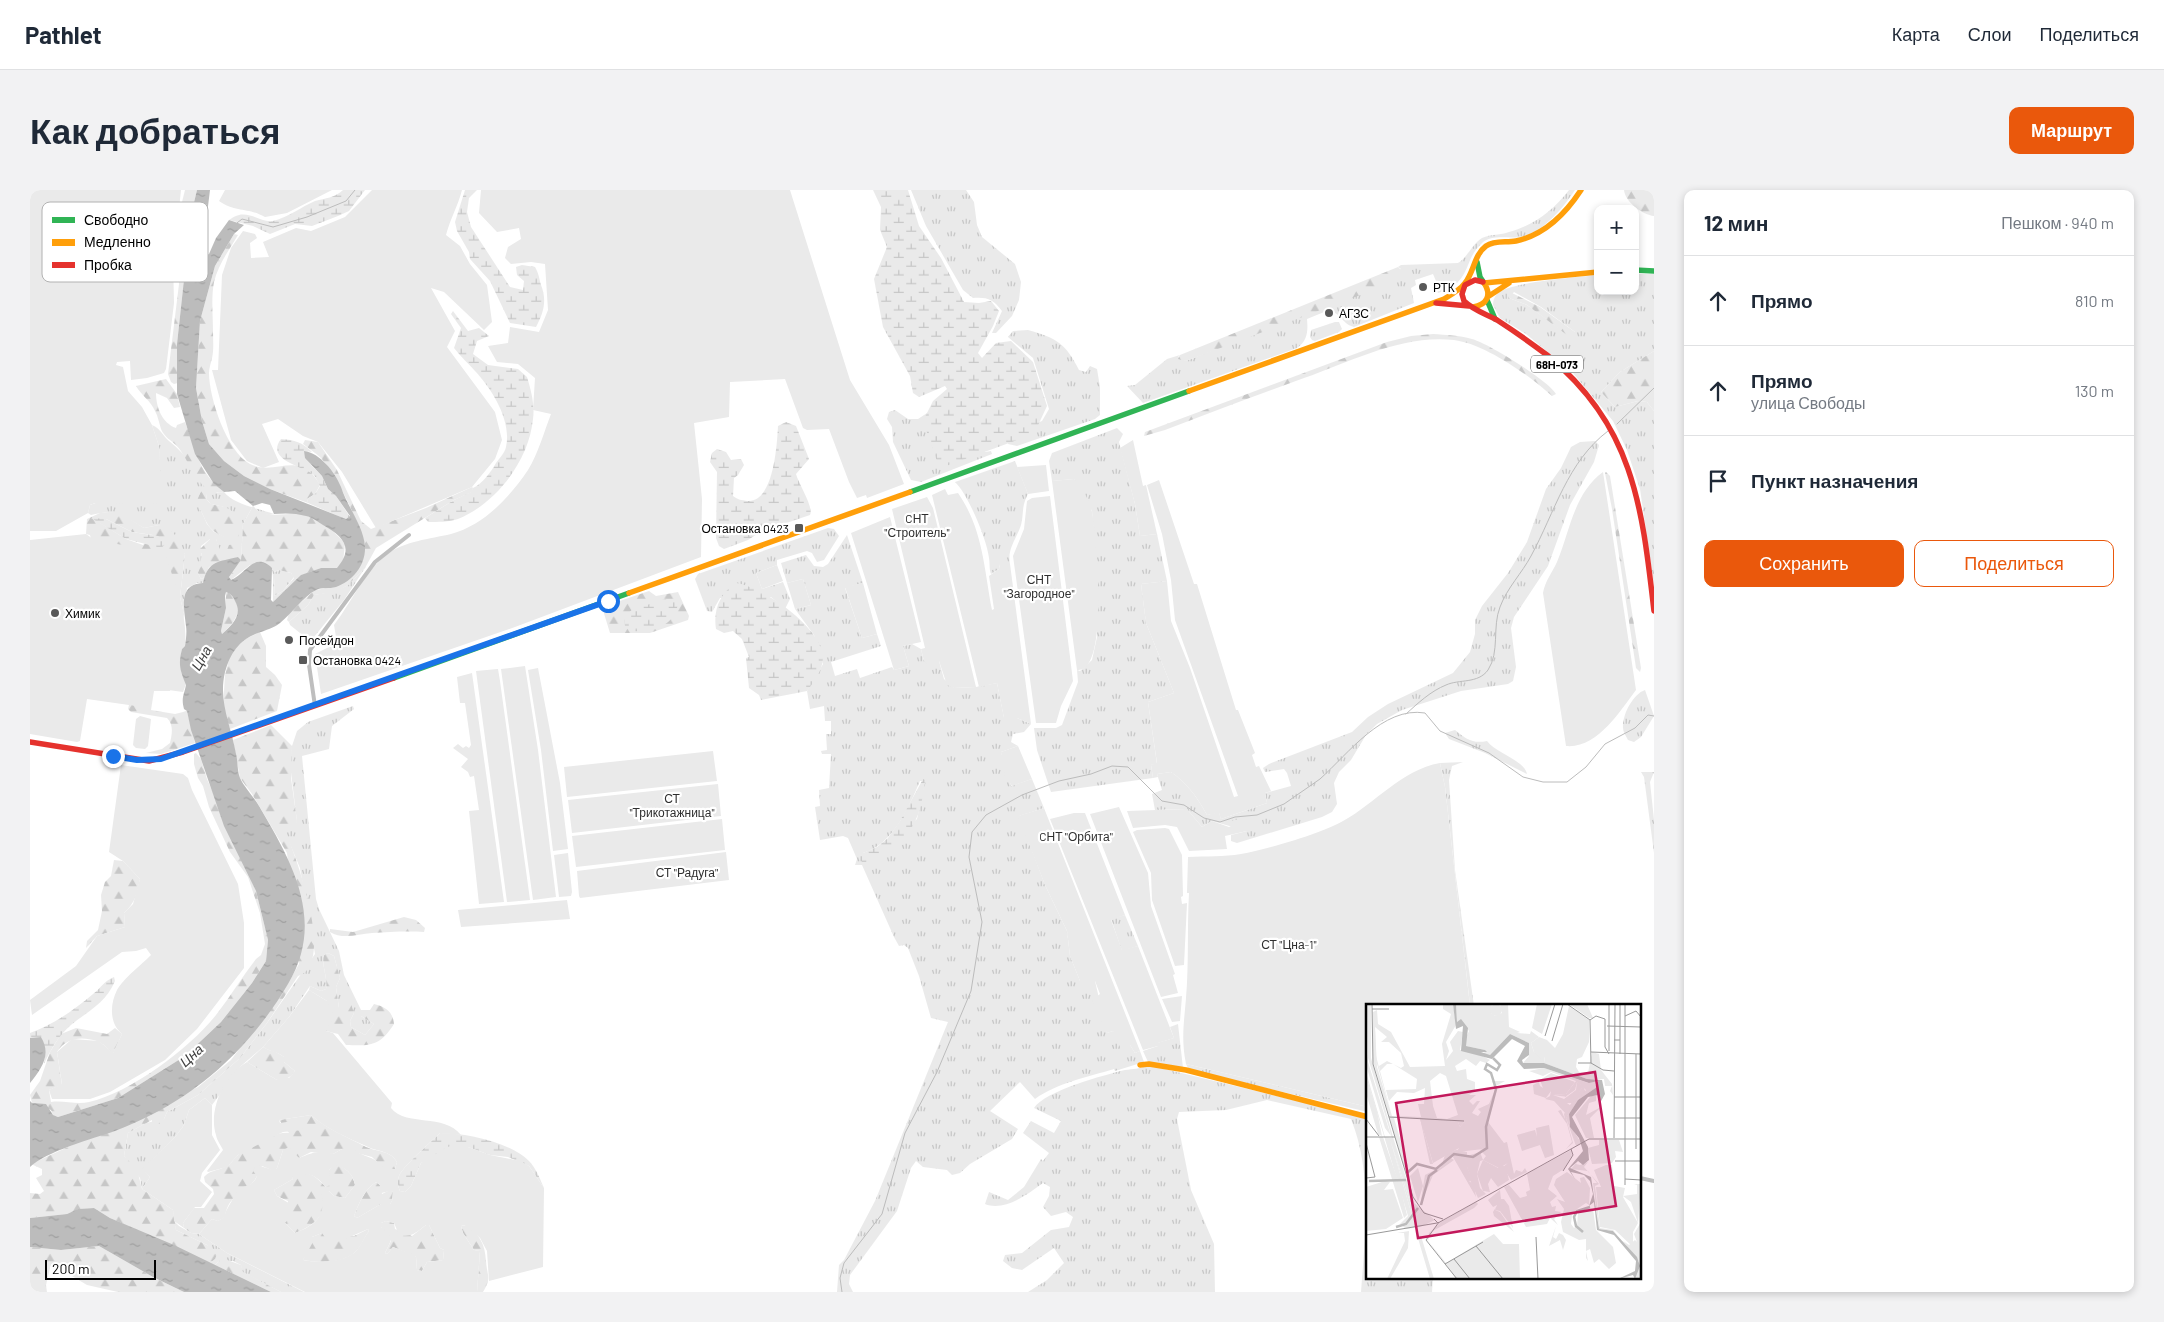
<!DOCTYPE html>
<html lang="ru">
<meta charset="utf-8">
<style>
body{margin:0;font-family:Barlow,sans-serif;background:#f2f2f3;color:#1f2937}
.controls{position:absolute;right:15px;top:15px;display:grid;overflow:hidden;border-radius:10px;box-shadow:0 2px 8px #0003}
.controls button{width:45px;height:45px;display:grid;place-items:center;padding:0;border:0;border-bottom:1px solid #e0e1e3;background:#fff;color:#1f2937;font:25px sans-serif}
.scale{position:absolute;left:15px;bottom:12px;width:111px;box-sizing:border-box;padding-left:5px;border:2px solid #000;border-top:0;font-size:14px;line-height:18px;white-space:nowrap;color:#000;-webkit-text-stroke:4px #fff;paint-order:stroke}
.stop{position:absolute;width:15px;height:15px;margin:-11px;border:4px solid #1a73e8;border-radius:50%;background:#fff}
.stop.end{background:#1a73e8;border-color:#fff;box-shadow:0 1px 5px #0008}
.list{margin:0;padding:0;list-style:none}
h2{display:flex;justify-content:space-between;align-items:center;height:65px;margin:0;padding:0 20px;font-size:21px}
h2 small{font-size:16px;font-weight:400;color:#747a83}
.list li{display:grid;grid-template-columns:32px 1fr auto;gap:15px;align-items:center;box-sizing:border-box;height:90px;padding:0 20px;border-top:1px solid #e0e1e3}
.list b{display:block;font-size:19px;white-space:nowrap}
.list p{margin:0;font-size:16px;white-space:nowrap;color:#747a83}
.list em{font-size:16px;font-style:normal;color:#747a83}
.actions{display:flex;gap:10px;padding:15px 20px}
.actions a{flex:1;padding:11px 0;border:1px solid #ea580c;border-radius:10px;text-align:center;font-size:18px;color:#ea580c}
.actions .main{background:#ea580c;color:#fff}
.icon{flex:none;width:28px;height:28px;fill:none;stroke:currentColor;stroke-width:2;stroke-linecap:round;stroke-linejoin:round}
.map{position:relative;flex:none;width:1624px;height:1102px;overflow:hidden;border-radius:10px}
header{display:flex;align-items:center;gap:30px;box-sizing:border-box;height:70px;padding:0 25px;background:#fff;border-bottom:1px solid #e0e1e3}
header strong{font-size:24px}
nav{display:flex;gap:28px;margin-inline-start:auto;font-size:18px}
.intro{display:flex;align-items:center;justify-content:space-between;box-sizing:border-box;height:120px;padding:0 30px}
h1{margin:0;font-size:35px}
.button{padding:12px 22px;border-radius:10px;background:#ea580c;color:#fff;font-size:18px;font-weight:700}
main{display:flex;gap:30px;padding:0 30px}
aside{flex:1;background:#fff;border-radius:10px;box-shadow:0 2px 8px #0003}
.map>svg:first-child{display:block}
</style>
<header>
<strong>Pathlet</strong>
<nav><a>Карта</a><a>Слои</a><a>Поделиться</a></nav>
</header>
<div class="intro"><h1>Как добраться</h1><a class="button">Маршрут</a></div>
<main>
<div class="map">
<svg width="1624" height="1102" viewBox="0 0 1624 1102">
<defs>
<pattern id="grass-tufts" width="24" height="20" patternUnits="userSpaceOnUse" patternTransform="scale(1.25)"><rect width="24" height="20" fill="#eaeaea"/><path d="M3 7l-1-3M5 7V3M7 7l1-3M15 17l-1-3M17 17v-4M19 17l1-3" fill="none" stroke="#c7c7c7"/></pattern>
<pattern id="forest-firs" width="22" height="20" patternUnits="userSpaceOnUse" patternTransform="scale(1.25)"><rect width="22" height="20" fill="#eaeaea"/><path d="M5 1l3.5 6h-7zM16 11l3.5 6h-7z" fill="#c7c7c7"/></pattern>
<pattern id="wetland-marsh" width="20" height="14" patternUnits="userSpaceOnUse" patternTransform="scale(1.25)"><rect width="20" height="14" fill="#eaeaea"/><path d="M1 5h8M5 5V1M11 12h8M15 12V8" fill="none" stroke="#c7c7c7"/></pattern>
<pattern id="water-ripples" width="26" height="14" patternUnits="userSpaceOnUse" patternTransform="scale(1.25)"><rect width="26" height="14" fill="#bcbcbc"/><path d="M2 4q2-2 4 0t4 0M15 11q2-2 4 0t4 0" fill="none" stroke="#a0a0a0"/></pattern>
</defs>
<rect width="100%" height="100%" fill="#fff"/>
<path fill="url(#grass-tufts)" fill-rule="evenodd" d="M881,0H936L944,12L947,35L952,47L985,74L991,92L989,110L982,126L966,143H962L972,121C963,109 957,107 943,108L933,100L896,36Z
M1539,0H1545C1533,18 1513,43 1490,47C1478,49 1462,44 1452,53C1432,71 1443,92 1408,103L1406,99L1409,98L1403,84L1385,90L1386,95L1381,98L1384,113L1324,137C1312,134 1313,125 1299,120L1277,129C1278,140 1278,151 1267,158L1113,213L1097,196L1105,195L1137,169L1150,165L1148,167L1156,171L1220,145L1371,79L1368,77L1371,75L1428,73C1438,67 1442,54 1452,48C1461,44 1471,45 1479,42C1504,35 1523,21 1539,0Z
M1605,84H1624V161L1590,182L1571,202L1585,217L1608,211L1617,212L1624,221V395L1610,299L1597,260L1583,231L1543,183L1496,144L1470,128L1463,115C1463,111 1464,107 1467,104C1478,92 1549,87 1568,85V101H1605ZM1484,102L1511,117L1545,142L1541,147L1497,115L1479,108Z
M1305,132H1309L1312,139L1309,142L1285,151L1282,150L1280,147L1281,140Z
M998,140C1027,148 1036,154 1049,180L1056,182L1060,176L1067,179L1070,197V225L1065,229L987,256L978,254L979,245L1012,231L1019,219L1003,168L978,147L983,141Z
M903,219L955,262L961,261L962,264L891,292L881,290L863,252L862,237L857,229L859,222L865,220L878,229H888Z
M122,235C131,239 132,245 139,251C157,265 171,286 187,303L194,302C203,314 230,319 244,324C234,327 229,322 223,316L213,334L211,370L208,367V357L197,360H189L186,349H180L171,356L172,369L168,383L171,389L175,387L173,393H167L157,398L154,424L150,407L155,364L129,335L114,338C94,326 85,318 61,325L58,323L60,315L130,290L129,256ZM176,304L177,310L181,314L194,317L205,351L184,342L177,334L169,316Z
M1087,238L1093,244L1089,252L1105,314L1110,346L1127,344L1137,391L1111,394L1116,433L1144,503L1118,512L1127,574L1121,575L1123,588L1021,602L1007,560L1004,538H1026L1032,535L1048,492L1047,480L1050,481L1062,470L1067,447V386L1062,321L1044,289L1022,291L1019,271L1022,263Z
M1565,251L1569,255L1564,272L1540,315L1518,376L1484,427L1481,438L1486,477L1483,491L1478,494L1431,501L1372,520L1347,534L1336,545L1321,570L1309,582L1304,593L1307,614L1302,622L1292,627L1207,653L1201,651V645L1217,641L1182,631L1172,637L1157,619L1125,620L1122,604L1132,600L1127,584L1141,582C1157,593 1168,608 1177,625L1189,622L1191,629L1237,613L1235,603L1261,596L1257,583L1254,579L1235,582L1233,578L1239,574L1322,542L1338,527L1358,514L1423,483L1440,462L1445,444V430L1452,416L1478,383L1497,352L1516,299L1531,278L1541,257L1550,252Z
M985,271L998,304C991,317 994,324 991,335C986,350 977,359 980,374H970L969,379L961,384C959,379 960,374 959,368C957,350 938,304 925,292Z
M798,338L804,339L809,346L794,370L787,372L782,363L777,361L747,370V375L726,383L732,399L753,392L760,409L755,419L741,407L690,408L682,422L677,421L665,389L668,384Z
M817,345L833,393L815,398L832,448L847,444L851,456L801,472L805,486L827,479L830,488L862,477L864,480L879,476L873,456L882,454L891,459L894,471H909L914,489L924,498L946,497L967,493L974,528H987L1001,534L994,542L983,544L981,552L988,556L971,562L981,596L1002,589L1014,618L989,626L1015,695L1037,741L1040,766L1050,791H1065L1077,843L1083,841L1100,855L1105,863L1110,861L1114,872L1085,881L1084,879C1058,887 1027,893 1005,909L990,892L960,921L988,939L982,949L940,974L930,983L922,985L917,980L893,977L886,971L881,978L867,1021L820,1085L819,1094L823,1102H807L809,1075L814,1070L845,1011L918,832L901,828L889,786L878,758L874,755L869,756L864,747L832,675H825L827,669L818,648L813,646L790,650L785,617L790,616L789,600L799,598L801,564H792L791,561L797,560L796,544H801V531H795L794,516L780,519L777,501L793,474L784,445L765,419L781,415L773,389L757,393L751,373L776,365L784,376L793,377L798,374ZM890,591H895L887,629L833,673V663C863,654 878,619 890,591Z
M242,378L245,382L249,380L261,383L264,387L253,401L244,406L245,387H243Z
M335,378L314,410L284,447H275L260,435L259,432L278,415L284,405L306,401L318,395Z
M1615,500L1624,526L1611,547L1604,552L1598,550C1596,546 1593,542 1593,538C1592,525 1603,504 1615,500Z
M323,516L324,519L302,536L299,559L272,566L286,709L289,719L309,761L314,785L331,820V826L344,834L335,845L321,837L320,831L324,823L309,818L306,797L310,788L304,766L298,763L294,765C291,775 298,787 296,799L291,801L280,796L259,827L233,857L211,876L182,915L175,908L159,920L154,935L146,946L113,979L120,987L112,999L110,988L94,966L98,943L116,933L134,929L137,922L168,905L210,868L237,833L285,764L270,678L255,642L267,632L260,574L262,556L267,541L278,532Z
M1425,540C1436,549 1443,554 1457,551C1466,563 1495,571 1497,584L1455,563L1419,549L1415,543Z
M1433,572L1422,576L1419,590L1425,680L1444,816H1440L1439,806L1415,597L1410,573Z
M1611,582H1624L1620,592L1624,630V663L1614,587Z
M1095,725L1108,756L1092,761L1081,729Z
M1148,834L1153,878L1118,872L1113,861L1128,856L1127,853L1144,848L1140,837Z
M1156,874L1338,917V922L1163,881L1158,878Z
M1118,875L1338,928V1088H1403L1402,1102H1331C1335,1046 1343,983 1321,929L1237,910L1196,920L1149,922L1147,929L1161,1000L1184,1054L1185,1102H998L1017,1090L1034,1073L1024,1058L992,1080L982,1078L973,1071L975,1065L992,1063L1021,1040L1039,1037L1043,1027L1036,1022L1021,1026L1013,1017L1019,1006L1020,997L1013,993C998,1004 974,1022 955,1014L959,1002L978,1010L994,997L1011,969L1013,971L1019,963L993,943L1001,931L1024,943L1031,931L1004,918C1015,901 1074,885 1095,880C1103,879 1110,879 1118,875Z
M144,1031L149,1036L161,1043L169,1044L197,1063L274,1102H251L212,1082L211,1075L203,1071H189L185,1075L180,1073L185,1069L177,1055L146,1040Z"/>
<path fill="url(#forest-firs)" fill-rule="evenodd" d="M155,0H167L161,25L147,154L148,193L144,194L141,192L138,184L149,94L148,82L139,64Z
M1594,0H1624V26C1613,25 1595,12 1594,0Z
M204,44L208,45C199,60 188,75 184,92C181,108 183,126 183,142C183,150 184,160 182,168C181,173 179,178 179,183C179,208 197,262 220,274C246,287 270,258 290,295L285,304L277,309L278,313L240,299L214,286L194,271L179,254L172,231L166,198L170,131L185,76Z
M1368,77L1372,81L1370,86L1349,98L1156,171L1148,169L1150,165Z
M1480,102L1510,117L1545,142L1546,146L1544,148H1541L1497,115L1479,108L1478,105Z
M1403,144C1416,145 1429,145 1442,149C1458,153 1519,191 1526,204L1522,206C1499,185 1455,154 1424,150C1373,144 1322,171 1274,188C1228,205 1182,222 1135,240L1114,246L1115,242L1357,152L1381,146Z
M1624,161V221L1617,212L1608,211L1585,217L1571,202L1590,182Z
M136,189L147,204L150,217L144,218L137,208L126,203C126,217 132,233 146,238L147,235L155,232C166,260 168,282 194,302C169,308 160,270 147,256C141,250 135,248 131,239C129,233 128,226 125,221C121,211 111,205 106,196Z
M275,250L288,252L307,280L331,331L341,339L396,318L442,297L443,298L442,302L424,310L346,358L335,378L318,395L306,402L284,405L278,415L259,432L257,430L259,423L285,400L304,397L335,355C327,329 309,289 291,268C286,263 279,259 273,254Z
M1576,282L1580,286L1611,478L1610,482L1606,478L1582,319L1575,283Z
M171,301L176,304L177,310C181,315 185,315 191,316C210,321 210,334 208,350L205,352C195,347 184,344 178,335C173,327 172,320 166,313Z
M223,316C237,333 259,319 278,326C290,330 308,344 315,354L313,372L307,378H291L272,385L243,412V387H245L244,406L253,401L264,388L261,383L249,380L245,382L237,374L220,375L201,390L199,387L211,370L213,334Z
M80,322L92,324L114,338L129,335L140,339L149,350L155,364L150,407L154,424L140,501H124L121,520L145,524L157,521L165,553L131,564L116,563L132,559L140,553C142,544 144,535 137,528L101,522L98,519L100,511L60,345L56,344L57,329L70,323ZM76,329L102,342L123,345L113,355L96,349L70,333Z
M180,349H186L190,360H197L199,355L205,354L208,357V367L179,377L175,387L171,389L168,383L172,364L169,360Z
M619,401L626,406L648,402L659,426L658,430L620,443H580L572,417Z
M196,402C201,403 202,406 205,410C213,424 202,434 192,444L191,441L196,418Z
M230,442L236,456V477L245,485L252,495L247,521L200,539L193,517L195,485L200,466L211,451Z
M241,535L262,556L261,588L267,631L266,640L256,642C266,668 306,774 268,786L237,833L210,868L168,905L137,922L134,929L126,936L122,935V930L98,943L94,966L107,979L112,999L143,1020L146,1040L177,1055L187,1064L185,1069L180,1073L80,1028L64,1018L49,1019L37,1024L0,1028V1003L10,1004L14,1001L6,988L12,985V979L1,974L168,897L201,870L257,795L269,774L257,663L222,604L210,588L203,550Z
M166,563L171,569L177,589L226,701L238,750L236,771L222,793L191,832L155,866L88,908L28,927L23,925L21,920L2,913L0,905L10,891L20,862L31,844L46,838L77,844L85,838L92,844L83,864C79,860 72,852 67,851C51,846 36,848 27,862L32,895L19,900L21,912C33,910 47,915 59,912C100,903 160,858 186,825C200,807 212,787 226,769L231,765L235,754L230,723L218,687L200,662L179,617L173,596L168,588L164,574V564Z
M84,670L93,671L110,689C107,704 105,713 94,723L95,737L67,746L56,758L57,751L68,740L72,721L71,705L75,692L81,686Z
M374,727L386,730L395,738L394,742C377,741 359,742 342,743C328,744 313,750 300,742V739L323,742Z
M298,763L304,766L310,788L306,797L309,818L320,811L324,823L320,831L321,837L335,845L344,834L331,826V820H340L344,814C356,817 363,822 364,834C350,856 341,856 316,855L308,844L296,841L297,811L279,800L280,796L291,801L296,799C298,787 291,775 294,765Z
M233,857C241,862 245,860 254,867V872L265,881C261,888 255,889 247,890L217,872Z
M281,925C295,938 319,948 336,957C347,962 360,960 367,972L365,979H354L342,967L312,959L303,964L281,962L269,968L253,960L247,978L244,981L232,976C228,983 226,991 219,996C207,1006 197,1010 195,1027L188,1031L182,1029L169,1044L161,1043L154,1038L153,1033L164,1018H174L184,1004L183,999L175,992L174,987C180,980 187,981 195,977C201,975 204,968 209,964C222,956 244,941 259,943L249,930Z
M304,974C315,977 323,983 325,995L315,1008L304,1006L299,1001C295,1007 294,1010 294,1016C292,1030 276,1039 265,1043L255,1033L258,1011L247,1006L244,1000L263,989L260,984C281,983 281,982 296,997L299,980Z
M346,992L350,995L352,1004L360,1000L363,1002L362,1011L360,1014H351L327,1028L324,1026C329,1013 334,1000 346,992Z
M356,1031L364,1033L365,1039L382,1046L396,1035H399L410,1058L414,1060L413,1070L397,1072L392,1081L387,1080L386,1067L363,1057L357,1064L355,1063L361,1051L351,1037V1033Z
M436,1035C450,1045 455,1054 456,1071C457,1087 462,1087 453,1102H447L450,1061L444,1060L433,1043L431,1036Z
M338,1039L339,1041C334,1047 332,1056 326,1061C314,1074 289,1073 273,1070L282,1047L292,1043L324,1046Z
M69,1056L123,1087L154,1102H88L57,1095L42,1086L31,1073L21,1074L16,1095L17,1102H0V1057L31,1060Z
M192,1068L211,1075L213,1082L251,1102H241L185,1075Z"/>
<path fill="url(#wetland-marsh)" d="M313,0H335L319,21L308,26L282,36L265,34L240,44L223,36L199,30C217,16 228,33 243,31C259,27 271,17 285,11C296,8 304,8 313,0Z
M435,0H447L439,8L437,22L441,37L480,97L493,100L494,91L487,85L486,77L492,75L505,77C509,84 509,88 511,95C517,110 514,122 506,137L480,133L460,91L440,69L439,62L427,41L425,32Z
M843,0H878L889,36L911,68L934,112L949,113L961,111L969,121L963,136L948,163L952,168L966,153L981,151L1003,172L1017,216L1004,244L916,276L908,274L893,231L903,211L917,199L915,196L889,207L883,203L880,186L853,137L844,89L857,57L850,40L851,17Z
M423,121L438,141L449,138L459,146L447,151L443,164L458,175L488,179L497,187C501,200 505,215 503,229C499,270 467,313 428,329C419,332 408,332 398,332L395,328L424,310L441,302L443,298C452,294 461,282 466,273C470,268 475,262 476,257C482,231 462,199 445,181C438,173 431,167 424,158L431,138L421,124Z
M756,232L766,236L779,269L766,284C769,295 784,317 780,325L730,342L718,350L694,359L689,356L686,348L687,282L680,272L682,263L687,259L696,262L701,270L711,269L714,275L708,285L704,288L703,306C708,310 711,310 718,311C744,312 747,254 748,236Z
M251,249C265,250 272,252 282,262L274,261L281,275L292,286L298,299L306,306L320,327L315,329L278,313L277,309L285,304L290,296C288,292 286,288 284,285C273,276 235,270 251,249Z
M61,328L76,329L102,342L128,346L137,353L131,358L96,349Z
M706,393C733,397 786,434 792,462C796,476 785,490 777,501L731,510L729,505L719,498L716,468L719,467L712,449L703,441L694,443L686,439C683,420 690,403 706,393Z
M635,409L642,410L648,414C643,438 622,442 600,441L595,436L594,426L602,420Z
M893,589L895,590C891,626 884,644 854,664C847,669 841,673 833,673L829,668L833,663L847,657L858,648L870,631Z
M84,787L85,791C76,813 58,821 41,835C29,845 21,859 14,874L15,865L11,847L0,848V843C23,835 44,820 63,804C71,798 74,791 84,787Z
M410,943C436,943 480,952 499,971C506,978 510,989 514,998L499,976L478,967L460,965L438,957L391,973L381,996L375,1002L370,1001C368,996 367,992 369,986C374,975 401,952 410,943Z"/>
<path fill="#eaeaea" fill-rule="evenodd" d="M0,0H151L148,29L137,65L143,70L144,113L136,179L134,183L117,188L101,190L100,171L87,172L86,175L93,177L98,201L112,217L122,235L129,256L133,314L65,313L60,315L58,323L26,341H0Z
M195,0H302L257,23L235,27C217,17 207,23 189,11Z
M342,0H432C428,16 420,29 416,45L430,56L440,74L457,95L462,132L454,140L414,102L401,98L425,141L417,157L465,222L472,250L465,269L442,297L346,338L312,282L288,252L273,246L248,229L232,234L249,272L233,278L217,271L201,250L182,180H188L192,85L201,58L213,41L225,44L227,48L220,53L221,68L239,67L233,52L266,38L281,41L315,27Z
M451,0H760L820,190L859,255L874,294L837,308L836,305L827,308L819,292L799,239L777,240L773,238L755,189L700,192L699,227L664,233L672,309L671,367L485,437L291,504L285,464L307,453L304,435C321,413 334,383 356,365C374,351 400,349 421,344C454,335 479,308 498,280C508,264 514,242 521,224L503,220L505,188L488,174L467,172L458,156L478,153L480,137L509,142L518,120L515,74L501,72L481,74L475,68L478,57L491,49L489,38L467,42L449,23Z
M1103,250L1113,296L1116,295L1127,344L1110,346L1105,314L1090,258Z
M1016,275L1019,301L998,304L987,277Z
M1573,282L1606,500C1590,521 1567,559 1536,556L1513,403C1515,391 1522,383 1527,372C1540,341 1544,303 1573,282Z
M1044,289C1053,298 1059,310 1062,322C1066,345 1080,484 1047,480L1022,291Z
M1129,290L1164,394H1167L1206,520H1208L1225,563L1222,565L1226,577L1229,576L1241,601L1235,603L1237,613L1191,629L1189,623L1177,625C1168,608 1157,593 1141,582L1127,584L1128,587L1123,588L1121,575L1127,573L1118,512L1144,503L1116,433L1111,394L1137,391L1141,431L1160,478L1204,607L1208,606L1145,430L1141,390L1132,344L1117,295Z
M915,299L918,305L928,303C953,339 954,378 962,420L964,419L959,386L969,379L970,374H980L1001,534L987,528H974L967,493L949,497L902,305Z
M1020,306L1043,491L1031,516L1026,533H1006L983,366L994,339L997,311L1002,308Z
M897,307L903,318L946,497L924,498L917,495L909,471L897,474L894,471L891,459L895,458L862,319Z
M860,327L891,452L873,456L879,476L864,480L821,343Z
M56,344L63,349L136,364C144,395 158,423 155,456L152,459C149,474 150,481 156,494L153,502L124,498L120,518L57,509L50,551L47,552L0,544V350Z
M747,375L753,391L732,399L726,383Z
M773,389L781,415L765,419L757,393Z
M833,393L847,444L832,448L815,397Z
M495,476L508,560L526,707L503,710L471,479Z
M508,478L530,593L538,659L523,661L511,560L498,480Z
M468,479L470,491L500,710L477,712L446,481Z
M442,483L474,712L449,714L439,621L449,620L444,586L440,587L438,582L431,577L438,569L423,558L428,554L433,558L436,556L439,558L441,555L435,513H430L427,487Z
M110,526L121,529L118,556L115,559L106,558L103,555L106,529Z
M988,556L1002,589L982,596L975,586L971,562Z
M683,561L687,591L537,607L534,577Z
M1410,573L1415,597L1440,816H1338V917L1156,874C1151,849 1154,833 1156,808C1159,774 1157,738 1159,703H1157L1158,667C1176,666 1194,667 1211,664C1238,659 1290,644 1313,631C1346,613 1371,580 1410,573Z
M91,575L153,584L158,588L162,600L208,694L214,733V778L167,839L135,870L80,902L60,909H22L19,900L32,894L27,862L42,849L69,851L83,863L92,844C79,833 80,814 87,800C93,789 112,774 121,765L116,758L106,761L92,762L2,825L0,810L46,776L67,746L95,737L94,723L103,714L110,689L93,671L79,662Z
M688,594L691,626L542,643L538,610Z
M1089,617L1118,683L1121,716L1145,784L1143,785L1148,803L1131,807L1060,624Z
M1014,618L1110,861L1105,863L1100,855L1090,857L1083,841L1077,843L1062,810L1070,804L1065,791H1050L1040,766L1037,741L1015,695L988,626Z
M1157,619L1172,637L1182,631L1199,637L1201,636L1200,631L1214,628L1217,641L1195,646L1197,659L1159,661L1147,637L1135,635L1103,638L1097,621Z
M1044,623H1055L1095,725L1081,730L1092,760L1108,756L1144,848L1128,853V856L1113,860L1020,629Z
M692,629L695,660L546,677L542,646Z
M1135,638L1139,639L1152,665L1153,706L1151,707L1152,714L1157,713L1154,775L1145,776L1122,710L1121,683L1103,642L1107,640Z
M696,662L699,690L550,708L549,706L547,681Z
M538,663L542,702L541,706L529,707L524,665Z
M537,710L540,729L431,737L428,720Z
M279,800L297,811L304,826L296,841L303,843L362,913L361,918C376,937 414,923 431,945L410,943C401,952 374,975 369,986C367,992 368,996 370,1001L375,1002L381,996L391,973L417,957L425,955L438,957L460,965L490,971L499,976L514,998L513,1077L459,1091L457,1061L450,1048L435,1035L431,1036L433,1043L444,1060L450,1061L447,1102H275L197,1063L169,1044L182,1029L188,1031L194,1027L196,1021L209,998C219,996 223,995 227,986L223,981L226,975L244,980L247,978L253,960L259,957L269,968C281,963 291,959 303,964L312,959L321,957C334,969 342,964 354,978L365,979L367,972C360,960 347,962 336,956C318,948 296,939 281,925L249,930L250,933L270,930L273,940L253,942L245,946L208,965L197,977L178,982L177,981L193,960C191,955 187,951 186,945C178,920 194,885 217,872L247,890L252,884L259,888L265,881L254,872V867C246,861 240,862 233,857L259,827ZM304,975C315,977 323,983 325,995L315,1008L304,1006L299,1001L291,1003C297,1025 285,1036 265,1043L255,1033L260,1027L262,1015L247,1006L244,1000L263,989L261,984C279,984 283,982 296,997L300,995L299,980ZM346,992L350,995L349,999L344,1002L347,1004L360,1001L363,1002L362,1011L360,1014H351L327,1028L324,1026C329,1013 334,1000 346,992ZM356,1031L364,1033L369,1045C381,1048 387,1042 396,1035H399L410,1058L414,1060L413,1070L397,1072L392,1081L387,1080L386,1067L382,1064L363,1057L357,1064L355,1063C362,1048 365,1048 351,1037V1033ZM338,1039L339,1041C334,1047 331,1056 326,1061C314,1073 288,1073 273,1070L283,1052L282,1047L292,1043L296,1049L313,1050Z
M1152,806L1150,831L1142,832L1132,809Z
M175,908L182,915V945L190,960L172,983L170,991L182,1002L171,1017H165L153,1033L154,1038L144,1031L143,1020L112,999L120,987L112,979L146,946L154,935L159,920Z"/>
<path fill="url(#water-ripples)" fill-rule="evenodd" d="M167,0H180L173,57V67L179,64L186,48L199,30L214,35L204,44L185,76L170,131L166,198L172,231L179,254L194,271L214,286L240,299L316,329L320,326L306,306L298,299L292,286L275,268L274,261C290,263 305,282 311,297C317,316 333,335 335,356C336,375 323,391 306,397C299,399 292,397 286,400C274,406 261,424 250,433C244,438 236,440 228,443C210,449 200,463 195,482C188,512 201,535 206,564C208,571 207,581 210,588C214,597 224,607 229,616C262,672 296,731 258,794C218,862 160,913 85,941C64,948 15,962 0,977V911L2,913L16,914L23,925L28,927L88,908L155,866L191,832L222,793L236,771L238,750L226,701L194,636L161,540L157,521L154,519C151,508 154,505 156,495C150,480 148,475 152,459L155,456C156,449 157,442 156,436C154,418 148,394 173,393C178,370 189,372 208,367L211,370L199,387L201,390C216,384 224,361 242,378L241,410L243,412L271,385L291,378H307C325,357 312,346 293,335C288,332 282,327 276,326C266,323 254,323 244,324L240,315L232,313L223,316L205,301L194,302L184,294L165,264L147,204V154L161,25ZM196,402C201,404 203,406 205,411C213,425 202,435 192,444L191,441L196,418L195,406Z
M11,847C22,865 11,879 0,893V848Z
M64,1018L80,1028L144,1055L241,1102H154L123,1087L69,1056L31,1060L0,1057V1028L37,1024L48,1019Z"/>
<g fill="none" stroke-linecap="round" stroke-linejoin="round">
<path stroke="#bcbcbc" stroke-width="1" d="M207,33L212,29L243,37L277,27L316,11L325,0
M1587,234L1624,198
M1376,524C1388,513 1401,501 1416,495C1429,489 1448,494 1458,480C1470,462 1462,437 1470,417C1477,398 1492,383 1501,366C1525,322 1537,272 1578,241
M812,1102L810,1088L814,1073L852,1024L875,943L907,882L941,801L952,732L939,667L942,642L956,625L992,605L1029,591L1061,584L1082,576L1098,577L1132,611L1154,615L1174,628L1190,632L1205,627L1227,625L1254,614L1290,589C1318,564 1353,516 1395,523L1410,541L1459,563L1493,587L1513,592H1537L1556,577L1575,554L1605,538L1618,525L1624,526"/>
<path stroke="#bebebe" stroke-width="4" d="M285,516L279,475L280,460L345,372L379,345
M1610,988L1624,991"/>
<path stroke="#30b455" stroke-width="5.5" d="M1447,72L1450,87L1454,93
M1605,80L1624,81
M1457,110L1465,129
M880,302L1159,201
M364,488L599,403"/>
<path stroke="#ff9f0a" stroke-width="5.5" d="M1454,93L1568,82
M1459,106L1479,93
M1443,117C1457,115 1462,105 1454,93
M1159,201L1414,109C1421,105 1430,100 1435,93C1444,82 1444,65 1456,56C1465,50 1476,53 1486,51C1514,45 1536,23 1551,0
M599,403L880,302
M1110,875L1119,874L1156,880L1338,927"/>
<path stroke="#e5322d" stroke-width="5.5" d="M1453,92L1445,90L1435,95L1432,104L1434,111C1443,120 1456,124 1467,130C1484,141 1501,153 1517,165C1604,236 1612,317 1624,421
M1406,113L1439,116
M0,552L119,571L153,562L364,488"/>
</g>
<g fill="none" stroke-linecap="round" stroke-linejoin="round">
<path stroke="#1a73e8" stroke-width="6" d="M83,566L107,570L131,569L578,411"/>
</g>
<g fill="#595959" stroke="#fff" stroke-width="2">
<circle cx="1393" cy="97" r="5"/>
<circle cx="1299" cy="123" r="5"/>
<rect x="764" y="333" width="10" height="10" rx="2.5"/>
<circle cx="25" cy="423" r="5"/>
<circle cx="259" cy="450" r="5"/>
<rect x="268" y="465" width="10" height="10" rx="2.5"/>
</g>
<g text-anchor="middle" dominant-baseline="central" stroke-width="4.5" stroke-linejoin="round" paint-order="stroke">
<rect fill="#fff" stroke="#4c4c4c" stroke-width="1" x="1501" y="165.5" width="52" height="17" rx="4"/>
<g font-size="11" font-weight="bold" fill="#000">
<text x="1527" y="174">68Н-073</text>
</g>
<g font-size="12" fill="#000" stroke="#fff" text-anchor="start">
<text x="1403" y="97">РТК</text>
<text x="1309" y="123">АГЗС</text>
<text x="759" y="338" text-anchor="end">Остановка 0423</text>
<text x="35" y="423">Химик</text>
<text x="269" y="450">Посейдон</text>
<text x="283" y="470">Остановка 0424</text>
</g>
<g font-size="12" fill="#2f2f2f" stroke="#fff">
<text x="887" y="328">CНТ<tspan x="887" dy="14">"Строитель"</tspan></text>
<text x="1009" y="389">СНТ<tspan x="1009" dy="14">"Загородное"</tspan></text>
<text x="642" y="608">СТ<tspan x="642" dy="14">"Трикотажница"</tspan></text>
<text x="1046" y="646">CНТ "Орбита"</text>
<text x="657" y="682">СТ "Радуга"</text>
<text x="1259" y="754">СТ "Цна-1"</text>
</g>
<g font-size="14" font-style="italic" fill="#404040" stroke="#fff">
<text transform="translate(171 468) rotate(-60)">Цна</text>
<text transform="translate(161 865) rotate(-42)">Цна</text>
</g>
</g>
<g transform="translate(1336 814)">
<rect width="275" height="275" fill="#fff"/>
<path d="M5,0V54L27,133L48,199L69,216L54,223L40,225L34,220L42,212L0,72V68L19,133L26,134L2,54L1,1ZM24,135L46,204L54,208L47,215ZM77,0H87L90,21L80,38L83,47L80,56L87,47L84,38L92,27L97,28L94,46L107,47L124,56L120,59L114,57L110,62L100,55L89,62L91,67L100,65L101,75L109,78V86L103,91H110L103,97L107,101L111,97H114L106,109L112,112L115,108L112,105L123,100L129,86L126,77H139L130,82L122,118L138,139L141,138L148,170L150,166L156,168L159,164L161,168L145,176L137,163L142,159L133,164L117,156L120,152L114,146L117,145L98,118L94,123L92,118L57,125L67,160H64L54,114H28L42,162L38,163L7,57V8L11,6L12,20L25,28L44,63L79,62L76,40L85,10L77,5ZM9,23L21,33L15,38H23L35,49L38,62L35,64L21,57L13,62L14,67L21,60H27L51,75L50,85L20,86L23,97L31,88L48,89L59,84L58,100H52L55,113L26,112L11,63ZM74,69L80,72L92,111L81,115L71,114L67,102L64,77ZM90,0H126L125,9L129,12L136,9L134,0H142L143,23L154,28L151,29L164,30L165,27L173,33L165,39L168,48L179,52L178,59H157L163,52V39L144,30L124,51L118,50L119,46L100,42L99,36L103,27L95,16L91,18ZM217,82L220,89L212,95L200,114L207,139L200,145L206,138L201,120L192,107L195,106L199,115L198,110ZM90,146L101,148V152L114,148L117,156L114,157L111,170L114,184L120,190L112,194L104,176H106L101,163V153L92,149L85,154L88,156L67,171L54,202L59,171L75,163L79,151ZM110,198L112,200L108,204L65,228L62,237L80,259L128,230L137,240H153L154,275H91L61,236L63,229L75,218ZM130,203L129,206L134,208L148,228L128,212L127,208Z" fill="#eaeaea" fill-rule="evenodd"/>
<path d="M124 6a6 6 0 1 1 12 0a6 6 0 1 1-12 0ZM203,0H221L227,14H223ZM203,2L223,16V38L216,53L211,55L210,63L213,68L222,69L226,48L233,50L235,66L246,80L247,91L244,87L246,82H239L238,75H221L178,59L179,52L175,55L168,48L165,39L173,33L181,36L176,31L189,44L197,30ZM9,23L10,52L26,112L9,53ZM0,41L2,58L25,132L19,124L0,61ZM178,64L222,79L232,77L229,80L231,83L212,96L203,110V119L215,139L210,142L200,114L208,100L220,86L211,78L209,86L199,93H202L187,91L200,90L210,77L185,68L177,72L163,67ZM0,72L11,107L16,132L12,130L0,89ZM13,133H17L34,182L41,211L38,214ZM24,135L46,204L54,208L47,215ZM212,157L210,160L214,161L222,158L218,163L233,180L229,182L234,224L247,226L252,232L247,227L233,225L227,179H231L222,167L205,165ZM268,180H275L272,219L265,198L257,192L271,190V181ZM275,218V275H269L273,258L257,237L263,241L269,236L271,238L268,230ZM43,227L42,244L24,275H21L39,237L38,229H31ZM51,231L55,232L68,275H64Z" fill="#eaeaea"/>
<path d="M134,186L135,195H138L143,202L147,224L134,207L129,206L131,201L127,203L122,196ZM190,222L187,233L190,235L193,229L197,231L200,236L197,246L194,236L183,242ZM127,246L143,253L147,259L128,255L124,249Z" fill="#eaeaea"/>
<path d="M171,0H186L176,30L166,24ZM185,69L209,78L200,90L187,91L198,95L210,86L211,78L217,82L207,99H201L205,102L200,110L188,97L179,95L184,92L185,87L180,94L168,90L167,81L173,78L174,82L177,84L174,76ZM225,92H230V97L223,99L220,111L235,103L224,114L228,134H220L209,111ZM54,115L92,118L94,123L98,118L106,126L117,145L91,148L102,152L104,161L101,163L107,176L103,177L108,181L110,193L87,153L93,144L67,159ZM183,121L188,151L179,154L174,141L156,147L151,131L169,126L171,133L170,124ZM233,136H253L257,148L249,147L250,153L246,159L226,160L222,144L233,141ZM205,146L206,151L198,165L187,172L182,185L191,192L184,198L186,203L190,202L189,207L195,208L188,215L192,221L184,214L181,220L160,223L138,183L143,181L154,194L161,192L160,188L164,186L161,170ZM117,156L132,164L135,160L140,164L143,176L132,183L125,174L122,180L124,188L117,187L111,170ZM240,161H246L248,182L259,184L257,193L272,219L267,228V243L249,226L234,223L230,183H235L228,166ZM52,164L57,182L52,198L44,172ZM201,168L215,179L214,174L218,173L224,184L223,201L220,199L211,205L206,211L205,220L208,224L211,222L212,209L221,203L227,205L230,226L247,243L250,259L243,265L233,255L228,259L224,245L220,247L222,257L220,254V235L213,236L197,228L195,218L198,205L191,195L199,198L188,181L190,175ZM19,177L24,178L18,186L27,185L37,214L20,225L0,227V183Z" fill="#eaeaea"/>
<path d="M87,0H90L91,18L95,15L102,24L100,42L119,46L121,48H115L124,51L144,30L163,39V51L156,56L157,59H178L221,75L236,76L239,90L234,99L232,91L222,93L206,113L222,143L223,156L217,161L212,157L204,164L225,173L233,225L247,227L271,253L274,262L269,275L267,271L252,275L269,267L270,257L248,231L231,226L228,198L223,202L227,190L224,177L218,171L205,168L209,175L202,165L217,147L213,134L204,123L203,110L212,96L231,83L232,77L223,79L178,64L158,65L151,57L159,42L146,35L126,55L95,47L97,22L90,25Z" fill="#bcbcbc"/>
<path fill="none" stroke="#bcbcbc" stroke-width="2.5" d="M41,169L51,160L70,165L88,150L107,153L121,144L120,123L130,85L125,69L119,65L121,60L131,66L134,61L127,54M3,177L40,176M55,201L63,172L71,166M30,223L40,220L52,204M217,228L210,222L208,213L211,207L224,203"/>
<path fill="none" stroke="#999" stroke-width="1" d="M6,0L7,60L47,193L58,209L77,215M201,0L224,16M254,0V36M6,5H23M259,12L270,7L275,13V23M224,16L230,12L239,15V43L243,50M224,16L225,59M241,22L275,23M179,32L189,0M248,36H254V50M186,37L197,0M243,47V0M225,48L275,50M212,59H225L237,66L248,67M248,93H275M23,113L98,117M248,114H275M0,115L13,132M0,133H29M248,134L249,0M0,139L9,173L0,174M270,145V50M249,157H275M197,167L207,151L205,145M259,175L275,176M259,181V0M68,215L72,219L223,135H275M73,218L60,236L91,275M0,231L71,219M170,233L172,275M110,242L137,275M88,255L104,275M79,260L117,238"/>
<path fill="#c2185b" fill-opacity="0.15" stroke="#c2185b" stroke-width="2.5" d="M229,68L250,202L52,234L30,99Z"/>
<rect width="275" height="275" fill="none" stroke="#000" stroke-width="2.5"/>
</g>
<rect x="12" y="12" width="166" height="80" rx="8" fill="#fff" stroke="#b2b2b2" stroke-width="1"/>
<rect x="22" y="27" width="23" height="6" fill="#30b455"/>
<rect x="22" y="49" width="23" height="7" fill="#ff9f0a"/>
<rect x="22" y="72" width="23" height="6" fill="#e5322d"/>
<g font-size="14" fill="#000">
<text x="54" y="35">Свободно</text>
<text x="54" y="57">Медленно</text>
<text x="54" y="80">Пробка</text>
</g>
</svg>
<div class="controls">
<button>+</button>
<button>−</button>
</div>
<div class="scale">200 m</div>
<div class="stop" style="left:578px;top:411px"></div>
<div class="stop end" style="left:83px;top:566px"></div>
</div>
<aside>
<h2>12 мин<small>Пешком · 940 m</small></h2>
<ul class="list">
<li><svg class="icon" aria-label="ahead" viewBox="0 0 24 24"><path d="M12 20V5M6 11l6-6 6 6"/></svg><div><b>Прямо</b></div><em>810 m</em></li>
<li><svg class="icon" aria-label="ahead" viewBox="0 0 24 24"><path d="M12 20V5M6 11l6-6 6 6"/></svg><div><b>Прямо</b><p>улица Свободы</p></div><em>130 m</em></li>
<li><svg class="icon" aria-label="arrive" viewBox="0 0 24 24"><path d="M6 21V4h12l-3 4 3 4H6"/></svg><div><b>Пункт назначения</b></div></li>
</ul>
<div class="actions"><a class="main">Сохранить</a><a>Поделиться</a></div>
</aside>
</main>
